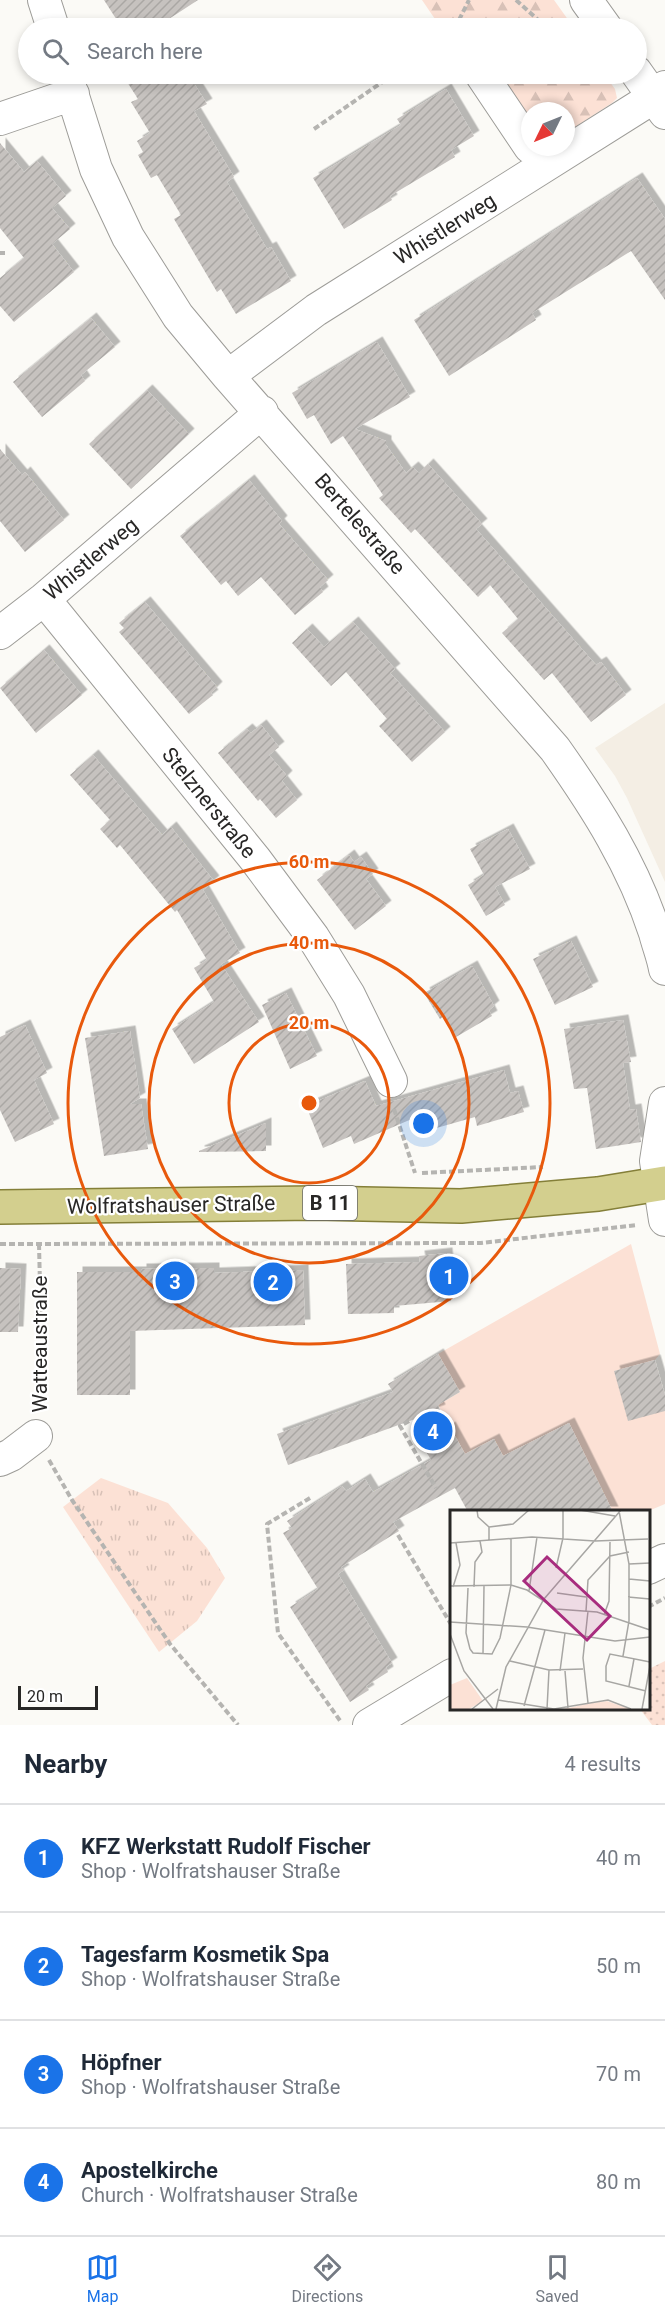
<!DOCTYPE html>
<meta charset="utf-8">
<style>
body{margin:0;font-family:Roboto,sans-serif;background:#f6f6f7;color:#1f2937}
.compass{position:absolute;left:521px;top:102px;width:54px;height:54px;border-radius:50%;background:#fff;box-shadow:0 3px 9px #0003;rotate:227deg}
.scale{position:absolute;left:18px;bottom:15px;width:80px;box-sizing:border-box;padding-left:6px;border:3px solid #282726;border-top:0;font-size:16px;line-height:21px;white-space:nowrap;color:#282726;-webkit-text-stroke:4px #fff;paint-order:stroke}
.you{position:absolute;left:424px;top:1124px;width:21px;height:21px;margin:-15px;border:4px solid #fff;border-radius:50%;background:#1a73e8;box-shadow:0 0 0 9px #1a73e833}
.badge{display:grid;place-items:center;width:39px;height:39px;border-radius:50%;background:#1a73e8;color:#fff;font-size:20px;font-weight:700}
.pin{position:absolute;translate:-50% -50%;border:3px solid #fff;box-shadow:0 2px 6px #0006}
.list{margin:0;padding:0;list-style:none}
h2{display:flex;justify-content:space-between;align-items:center;height:78px;margin:0;padding:0 24px;font-size:26px}
h2 small{font-size:20px;font-weight:400;color:#747a83}
.list li{display:grid;grid-template-columns:39px 1fr auto;gap:18px;align-items:center;box-sizing:border-box;height:108px;padding:0 24px;border-top:2px solid #e0e1e3}
.list b{display:block;font-size:22px;white-space:nowrap}
.list p{margin:0;font-size:20px;white-space:nowrap;color:#747a83}
.list em{font-size:20px;font-style:normal;color:#747a83}
.icon{flex:none;width:33px;height:33px;fill:none;stroke:currentColor;stroke-width:2;stroke-linecap:round;stroke-linejoin:round}
.map{position:relative;flex:none;width:665px;height:1725px;overflow:hidden}
.search{position:absolute;background:#fff;box-shadow:0 3px 9px #0003;left:18px;right:18px;top:18px;height:66px;display:flex;align-items:center;gap:15px;box-sizing:border-box;padding:0 21px;border-radius:33px;color:#747a83;font-size:22px}
.sheet{height:510px;background:#fff}
nav{display:flex;justify-content:space-around;align-items:center;box-sizing:border-box;height:84px;border-top:2px solid #e0e1e3;background:#fff;font-size:16px;color:#747a83}
nav a{display:grid;justify-items:center;gap:3px}
nav .on{color:#1a73e8}
.map>svg:first-child{display:block}
</style>
<div class="map">
<svg width="665" height="1725" viewBox="0 0 665 1725">
<defs>
<pattern id="grass-dots" width="8" height="8" patternUnits="userSpaceOnUse" patternTransform="scale(1.5)"><rect width="8" height="8" fill="#fce1d5"/><path d="M2 2h.1M6 6h.1" fill="none" stroke="#d8c1b7" stroke-width="1.8" stroke-linecap="round"/></pattern>
<pattern id="forest-firs" width="22" height="20" patternUnits="userSpaceOnUse" patternTransform="scale(1.5)"><rect width="22" height="20" fill="#fce1d5"/><path d="M5 1l3.5 6h-7zM16 11l3.5 6h-7z" fill="#d8c1b7"/></pattern>
<pattern id="park-tufts" width="24" height="20" patternUnits="userSpaceOnUse" patternTransform="scale(1.5)"><rect width="24" height="20" fill="#fce1d5"/><path d="M3 7l-1-3M5 7V3M7 7l1-3M15 17l-1-3M17 17v-4M19 17l1-3" fill="none" stroke="#d8c1b7"/></pattern>
<pattern id="building-hatch" width="6" height="6" patternUnits="userSpaceOnUse" patternTransform="scale(1.5)"><rect width="6" height="6" fill="#c6c2bf"/><path d="M-1 1l2-2M0 6l6-6M5 7l2-2" fill="none" stroke="#aaa7a4"/></pattern>
<filter id="shadow"><feDropShadow dx="5.5" dy="-5.5" stdDeviation="0" flood-color="#0004"/></filter>
</defs>
<rect width="100%" height="100%" fill="#fbfaf6"/>
<path fill="#f4eee4" d="M665,703V882L627,798L615,776L595,748Z"/>
<path fill="url(#grass-dots)" d="M665,1661V1725H652L640,1709L648,1708L649,1669Z"/>
<path fill="url(#forest-firs)" d="M422,0H554L574,28H441Z
M472,74H604L615,89L617,98L612,103L566,133V111H530V147Z"/>
<path fill="url(#park-tufts)" d="M101,1478L168,1503L207,1548L225,1578L197,1621L159,1652L63,1507Z"/>
<path fill="#fce1d5" d="M631,1244L660,1354L655,1360L615,1371L665,1411V1504L646,1512H613L569,1423L503,1456L494,1439L465,1454L438,1405L460,1392L438,1354Z"/>
<path fill="url(#building-hatch)" filter="url(#shadow)" d="M104,0H198L155,28H122Z
M122,74H188L207,104L194,111L234,177L227,182L267,249L271,247L291,281L236,314L221,289L217,292L174,219L181,215L157,175L151,178L138,155L143,152L137,141L150,133L131,102L138,99Z
M446,89L474,136L451,150L455,157L390,196L392,200L344,229L313,178L401,125L397,119Z
M0,143L24,172L37,161L66,196L52,208L70,229L52,244L74,272L14,322L0,306V278L24,258L0,228Z
M637,178L665,219V300L631,251L532,313L536,320L449,376L414,320Z
M91,318L115,347L81,375L85,381L42,417L13,382Z
M377,342L410,397L355,429L386,441V445L406,473L413,467L419,473L428,464L482,524L476,529L596,665L601,662L626,695L591,722L552,673L544,680L502,633L518,619L490,585L478,597L415,529L411,533L379,498L383,495L343,436L331,444L314,415L307,419L292,393Z
M147,390L189,434L131,489L89,444Z
M0,449L22,475L25,472L64,520L25,552L0,521Z
M249,480L282,521L279,524L328,580L320,587L323,592L295,615L261,577L238,596L226,581L221,585L180,536Z
M145,602L217,687L211,693L213,695L189,714L119,632L124,628L119,623Z
M353,622L395,669L390,673L445,732L412,762L379,726L387,719L346,672L331,686L292,643L307,629L324,647Z
M44,650L82,695L36,733L0,688Z
M261,725L279,747L269,755L287,776L282,781L297,800L276,818L260,799L258,801L218,753L247,729L251,733Z
M93,755L162,835L171,827L214,881L203,890L240,953L221,964L259,1022L194,1064L172,1029L214,1002L194,968L207,960L177,910L175,912L120,845L117,848L100,829L110,820L70,775Z
M508,829L530,869L495,887L505,905L486,916L468,885L484,875L470,849Z
M349,855L354,862L361,857L373,874L366,879L386,906L355,930L317,880Z
M571,941L593,987L555,1005L533,959Z
M472,966L494,1006L489,1010L492,1016L456,1037L444,1016L440,1019L424,993Z
M286,993L317,1056L290,1069L262,1005Z
M623,1020L631,1062L623,1063L630,1110L636,1109L641,1142L596,1149L587,1088L574,1089L564,1029Z
M25,1025L47,1073L34,1080L54,1124L15,1142L0,1110V1037Z
M130,1031L140,1098L130,1104H141L148,1149L104,1156L85,1038Z
M504,1070L510,1093L518,1091L524,1112L477,1126L475,1117L419,1133L414,1118L354,1144L351,1136L323,1148L306,1106L365,1081L376,1106Z
M266,1123V1151L199,1152V1151Z
M447,1253L451,1301L394,1306V1313L348,1314L346,1264L420,1262L419,1256Z
M0,1268L21,1269L18,1332H0Z
M214,1268V1273L303,1270L305,1325L130,1331V1395H77V1272H141V1269Z
M438,1354L460,1392L438,1405L440,1410L288,1465L277,1434L393,1392L388,1384Z
M655,1360L665,1395V1411L628,1421L614,1371Z
M569,1423L613,1512H468L455,1488L393,1522L399,1531L341,1567L344,1570L338,1574L392,1663L386,1667L388,1672L366,1686L369,1690L350,1702L290,1607L318,1589L283,1533L292,1528L287,1521L342,1486L346,1491L365,1479L373,1492L431,1460L422,1444L450,1427L465,1454L494,1439L503,1456Z"/>
<g fill="none" stroke-linecap="round" stroke-linejoin="round">
<defs>
<path id="minor" d="M44,0L53,28
M586,0L606,28
M636,72L665,113
M66,74L96,169L128,237L178,316L228,376L555,749C596,807 633,865 655,933C658,945 663,957 665,969
M481,74L530,147
M0,119L73,94
M228,376L316,310L654,97L665,87
M44,599L255,859L313,937L349,995L391,1081
M0,633L44,599L262,412
M665,1103L656,1161L665,1220
M0,1460L11,1455L36,1436
M648,1568L665,1560
M369,1725L452,1675"/>
<path id="major" d="M0,1207L315,1203L461,1206L598,1194L665,1183"/>
</defs>
<use href="#minor" stroke="#9d9c98" stroke-width="34"/>
<use href="#major" stroke="#847f38" stroke-width="36"/>
<path stroke="#b5b4b1" stroke-width="4" stroke-dasharray="6 3" stroke-linecap="butt" d="M516,0L547,28
M455,28L469,0
M314,129L394,74
M0,253H5
M394,1109L415,1173
M422,1173L543,1167
M0,1244L481,1243L637,1225
M39,1244L43,1409
M409,1421L400,1426L436,1488
M49,1460L72,1500L170,1644L238,1725
M310,1498L267,1524L278,1633L341,1722
M398,1535L452,1626
M648,1607L665,1598"/>
<use href="#minor" stroke="#fff" stroke-width="32"/>
<use href="#major" stroke="#d3cf8e" stroke-width="33"/>
</g>
<g fill="none" stroke="#e8590c" stroke-width="3">
<circle cx="309" cy="1103" r="80"/>
<circle cx="309" cy="1103" r="160"/>
<circle cx="309" cy="1103" r="241"/>
</g>
<g text-anchor="middle" dominant-baseline="central" stroke-width="4.5" stroke-linejoin="round" paint-order="stroke">
<rect fill="#fff" stroke="#686867" stroke-width="1.5" x="303" y="1186" width="54" height="34" rx="4.5"/>
<g font-size="20" font-weight="bold" fill="#282726">
<text x="330" y="1203">B 11</text>
</g>
<g font-size="21" fill="#282726" stroke="#fff">
<text transform="translate(445 229) rotate(-32)">Whistlerweg</text>
<text transform="translate(360 524) rotate(49)">Bertelestraße</text>
<text transform="translate(91 559) rotate(-40)">Whistlerweg</text>
<text transform="translate(209 803) rotate(51)">Stelznerstraße</text>
<text transform="translate(171 1205) rotate(-1)">Wolfratshauser Straße</text>
<text transform="translate(40 1344) rotate(-90)">Watteaustraße</text>
</g>
</g>
<g transform="translate(450 1510)">
<rect width="200" height="200" fill="#fbfaf6"/>
<path d="M157,191L180,199H113L142,193Z" fill="#fce1d5"/>
<path d="M17,168L33,191L19,199H0V175Z" fill="#fce1d5"/>
<path fill="none" stroke="#a7a6a3" stroke-width="1.5" d="M27,0L28,7L39,17V30M80,0H113M130,0L165,6M169,1L179,54V111L173,146M39,17L63,14L79,0M145,31L198,29M0,33L82,27L145,31M179,54L200,53M106,58L113,28V0M179,69L200,71M0,76L61,75L77,80L106,99L147,102L200,120M3,77L10,55L6,33M24,77L25,52L32,42L30,31M18,78L16,123L20,139L23,143L42,144L50,128L61,75V28M79,81L87,27M107,83L136,87M178,87L200,89M136,101L138,70L160,46L179,42M154,105L159,91L160,32M0,112L77,117L165,131L200,127M0,124L14,161L43,199M33,144L34,76M60,151L99,160L133,159M110,161L115,123M115,161L118,198M179,176L184,149M196,181L156,171V156L160,144L200,152M48,190L104,199L158,190L181,199M138,193L133,148L138,101M74,196L95,120M22,199L48,179M46,199L56,157L94,89L171,0M97,199L99,160M192,199L200,156"/>
<path fill="#a82c7e" fill-opacity="0.15" stroke="#a82c7e" stroke-width="3" d="M97,47L160,106L137,130L74,71Z"/>
<rect width="200" height="200" fill="none" stroke="#282726" stroke-width="3"/>
</g>
<circle cx="309" cy="1103" r="9" fill="#e8590c" stroke="#fff" stroke-width="3"/>
<g font-size="18" text-anchor="middle" font-weight="bold" fill="#e8590c" stroke="#fff" stroke-width="4.5" stroke-linejoin="round" paint-order="stroke">
<text x="309" y="868">60 m</text>
<text x="309" y="949">40 m</text>
<text x="309" y="1029">20 m</text>
</g>
</svg>
<svg class="compass" viewBox="-18 -18 36 36"><path d="M0-13l5 13h-10z" fill="#e53935"/><path d="M0 13l5-13h-10z" fill="#747a83"/></svg>
<div class="scale">20 m</div>
<div class="you"></div>
<div class="pin badge" style="left:449px;top:1276px">1</div>
<div class="pin badge" style="left:273px;top:1282px">2</div>
<div class="pin badge" style="left:175px;top:1281px">3</div>
<div class="pin badge" style="left:433px;top:1431px">4</div>
<div class="search"><svg class="icon" aria-label="search" viewBox="0 0 24 24"><circle cx="10" cy="10" r="6"/><path d="M15 15l6 6"/></svg>Search here</div>
</div>
<section class="sheet">
<h2>Nearby<small>4 results</small></h2>
<ul class="list">
<li><span class="badge">1</span><div><b>KFZ Werkstatt Rudolf Fischer</b><p>Shop · Wolfratshauser Straße</p></div><em>40 m</em></li>
<li><span class="badge">2</span><div><b>Tagesfarm Kosmetik Spa</b><p>Shop · Wolfratshauser Straße</p></div><em>50 m</em></li>
<li><span class="badge">3</span><div><b>Höpfner</b><p>Shop · Wolfratshauser Straße</p></div><em>70 m</em></li>
<li><span class="badge">4</span><div><b>Apostelkirche</b><p>Church · Wolfratshauser Straße</p></div><em>80 m</em></li>
</ul>
</section>
<nav>
<a class="on"><svg class="icon" aria-label="map" viewBox="0 0 24 24"><path d="M3 6l6-2 6 2 6-2v14l-6 2-6-2-6 2zM9 4v14M15 6v14"/></svg>Map</a>
<a><svg class="icon" aria-label="directions" viewBox="0 0 24 24"><path d="M12 3l9 9-9 9-9-9zM9 14v-3h6M13 9l2 2-2 2"/></svg>Directions</a>
<a><svg class="icon" aria-label="saved" viewBox="0 0 24 24"><path d="M7 4h10v16l-5-4-5 4z"/></svg>Saved</a>
</nav>
